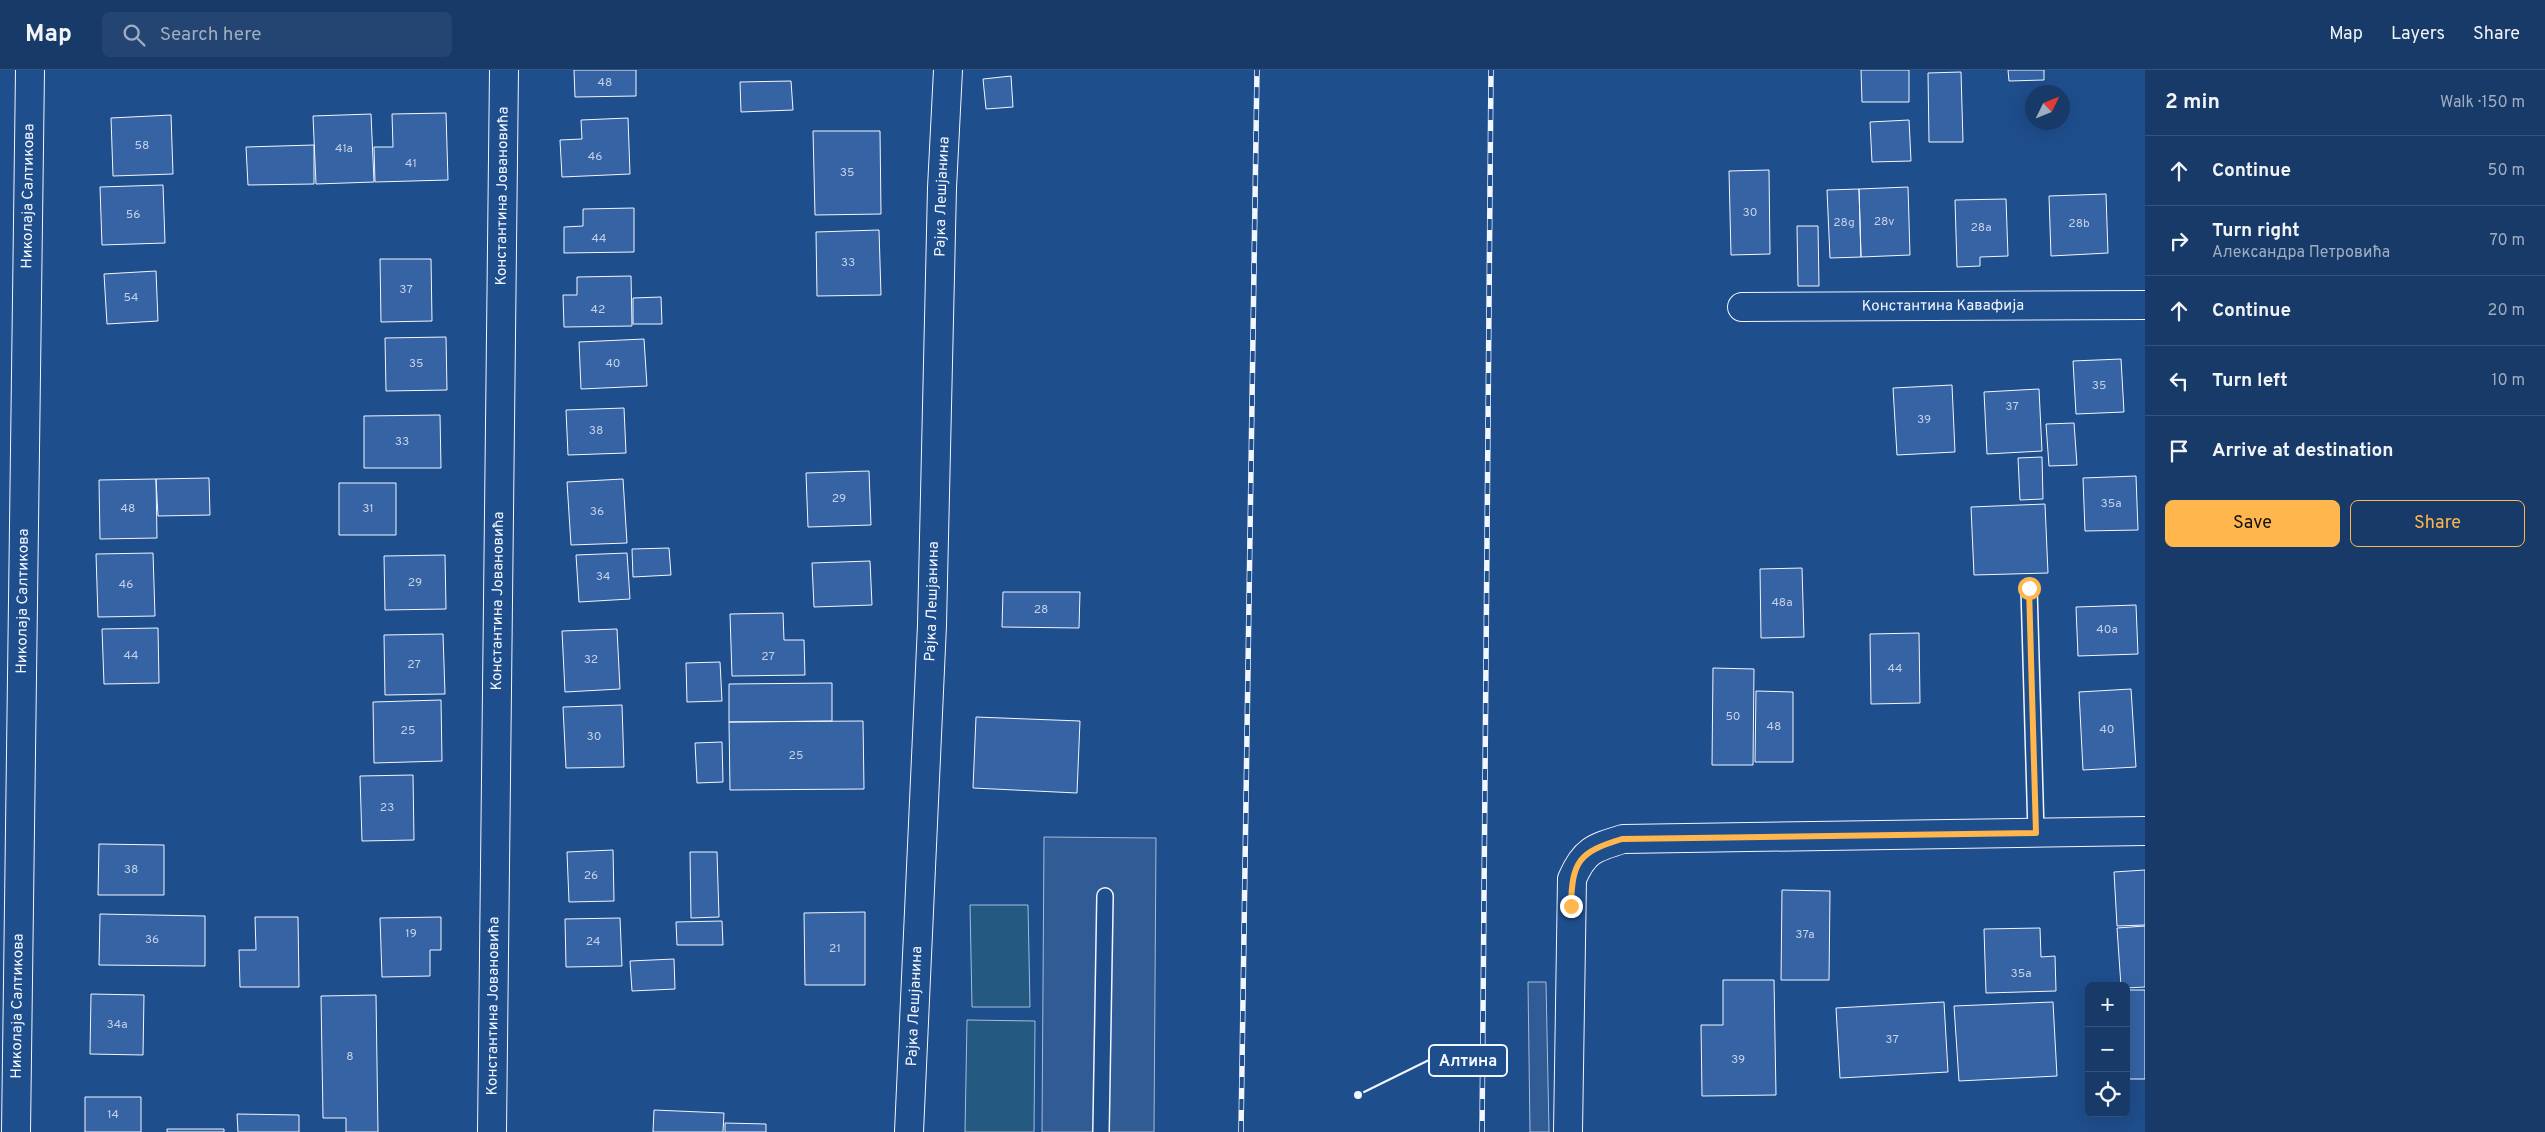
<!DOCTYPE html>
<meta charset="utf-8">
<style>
body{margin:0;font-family:Overpass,sans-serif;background:#244571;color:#f1f3f6}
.controls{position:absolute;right:15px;bottom:15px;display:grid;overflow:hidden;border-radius:8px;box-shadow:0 5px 20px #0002}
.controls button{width:45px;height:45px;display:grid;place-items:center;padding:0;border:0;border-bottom:1px solid #36547d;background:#173a69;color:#f1f3f6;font:25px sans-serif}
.compass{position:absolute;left:2025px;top:15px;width:45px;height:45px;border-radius:50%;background:#173a69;box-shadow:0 5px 20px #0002;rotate:47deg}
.stop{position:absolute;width:15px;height:15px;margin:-11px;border:4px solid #ffb74d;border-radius:50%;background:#fff}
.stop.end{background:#ffb74d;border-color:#fff;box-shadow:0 1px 5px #0008}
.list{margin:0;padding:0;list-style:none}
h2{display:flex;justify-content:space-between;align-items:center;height:65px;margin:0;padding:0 20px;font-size:21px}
h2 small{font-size:16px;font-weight:400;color:#9eadc0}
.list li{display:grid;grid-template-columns:32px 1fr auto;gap:15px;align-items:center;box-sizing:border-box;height:70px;padding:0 20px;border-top:1px solid #36547d}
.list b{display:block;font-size:19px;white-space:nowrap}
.list p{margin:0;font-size:16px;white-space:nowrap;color:#9eadc0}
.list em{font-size:16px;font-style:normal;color:#9eadc0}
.actions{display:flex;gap:10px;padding:15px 20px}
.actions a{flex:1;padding:11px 0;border:1px solid #ffb74d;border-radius:8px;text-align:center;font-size:18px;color:#ffb74d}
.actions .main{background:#ffb74d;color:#111}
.icon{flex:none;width:28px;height:28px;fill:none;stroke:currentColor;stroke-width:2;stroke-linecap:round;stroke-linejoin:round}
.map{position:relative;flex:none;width:2145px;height:1062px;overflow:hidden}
header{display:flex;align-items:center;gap:30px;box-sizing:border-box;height:70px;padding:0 25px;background:#173a69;border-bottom:1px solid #36547d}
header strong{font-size:24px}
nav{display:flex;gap:28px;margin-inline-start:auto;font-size:18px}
.search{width:350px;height:45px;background:#244571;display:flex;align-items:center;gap:12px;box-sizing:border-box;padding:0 18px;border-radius:8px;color:#9eadc0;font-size:19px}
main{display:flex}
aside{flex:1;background:#173a69}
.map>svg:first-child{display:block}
</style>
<header>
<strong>Map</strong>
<div class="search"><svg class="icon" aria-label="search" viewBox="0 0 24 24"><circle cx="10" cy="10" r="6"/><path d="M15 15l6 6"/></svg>Search here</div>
<nav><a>Map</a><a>Layers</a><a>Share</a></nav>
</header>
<main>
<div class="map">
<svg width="2145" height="1062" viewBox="0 0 2145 1062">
<rect width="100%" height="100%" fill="#1f4e8c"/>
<path fill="#245a82" stroke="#a8bbd7" d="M970,835H1028L1030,937H972Z
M967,950L1035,951L1034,1062H965Z"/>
<path fill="#305b95" stroke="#a8bbd7" d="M1044,767L1156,768L1154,1062H1042Z
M1528,912H1546L1549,1062H1530Z"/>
<path fill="#3563a3" stroke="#f2f6ff" d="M574,0H636V26L575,27Z
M1861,0H1909V32H1862Z
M2008,0H2044V10L2009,11Z
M1961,2L1963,72H1929L1928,3Z
M1011,6L1013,37L986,39L983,9Z
M791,11L793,40L741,42L740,12Z
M446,43L448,110L375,112L374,77H393L392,44Z
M371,44L374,112L316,114L313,46Z
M171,45L173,104L113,106L111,48Z
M628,48L630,104L562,107L560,70L582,69L581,50Z
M1909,50L1911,91L1872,92L1870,52Z
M813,61H880L881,144L815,145Z
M314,75V114L248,115L246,77Z
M1769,100L1770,184L1731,185L1729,101Z
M163,115L165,173L102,175L100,117Z
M1908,117L1910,185L1861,187L1859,119Z
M1859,119L1861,187L1830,188L1827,120Z
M2106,124L2108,183L2051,186L2049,126Z
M2006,129L2008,186L1980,187V196L1957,197L1955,130Z
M634,138V182L564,183V157L583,156V139Z
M1797,156H1818L1819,216H1798Z
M879,160L881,225L817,226L816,162Z
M380,189H431L432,251L381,252Z
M156,201L158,251L107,254L104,204Z
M631,206L632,256L564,257L563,225H577V207Z
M661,227L662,254H633V228Z
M446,267L447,320L386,321L385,268Z
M644,269L647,316L581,319L579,272Z
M2121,289L2124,342L2076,344L2073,291Z
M1952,315L1955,382L1897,385L1893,318Z
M2039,319L2042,381L1987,384L1984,322Z
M624,338L626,383L568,385L566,340Z
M440,345L441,398H364V346Z
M2074,353L2077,395L2049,396L2046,354Z
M2042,387L2043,429L2020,430L2018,388Z
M869,401L871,455L808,457L806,403Z
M2136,406L2138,460L2085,461L2083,408Z
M209,408L210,445L158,446L156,409Z
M156,409L157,468L100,469L99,410Z
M623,409L627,473L571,475L567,412Z
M339,413H396V465H339Z
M2045,434L2048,503L1974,505L1971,437Z
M669,478L671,505L633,507L632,479Z
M153,483L155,546L98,547L96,484Z
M627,483L630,529L579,532L576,485Z
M445,485L446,539L385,540L384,486Z
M870,491L872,535L814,537L812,493Z
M1802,498L1804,567L1761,568L1760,499Z
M1003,522H1080L1079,558L1002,557Z
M2136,535L2138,584L2078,586L2076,537Z
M783,543L784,570H804L805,605L732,606L730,544Z
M158,558L159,613L104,614L102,559Z
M617,559L620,619L565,622L562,561Z
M1919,563L1920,633L1871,634L1870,564Z
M443,564L445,624L385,625L384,565Z
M720,592L722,631L687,632L686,593Z
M1713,598L1754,599L1753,695H1712Z
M832,613V651L729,652V614Z
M2131,619L2136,697L2083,700L2079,622Z
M1756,621L1793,622V692H1755Z
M441,630L442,691L374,693L373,632Z
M622,635L624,697L566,698L563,637Z
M976,647L1080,651L1077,723L973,718Z
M863,651L864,719L730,720L729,652Z
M722,672L723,712L697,713L695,673Z
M413,705L414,770L362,771L360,706Z
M99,774L164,775V825H98Z
M613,780L614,831L569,832L567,782Z
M690,782H717L719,847L691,848Z
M2145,800V855L2117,856L2114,802Z
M1782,820L1830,821L1829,910H1781Z
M865,842V915H805L804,843Z
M100,844L205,846V896L99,895Z
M255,847H298L299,917H240L239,880H256Z
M441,847V880H430V906L382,907L380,848Z
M620,848L622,896L566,897L565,849Z
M722,851L723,875H677L676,852Z
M2145,856V917L2126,918V916H2121L2117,858Z
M2040,858L2041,887L2055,886L2056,921L1986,923L1984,859Z
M674,889L675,919L632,921L630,891Z
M1723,910H1774L1776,1025L1702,1026L1701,955H1723Z
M2126,920H2145V1009H2126Z
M91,924L144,925L143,985L90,984Z
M376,925L378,1062H346V1048H323L321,926Z
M1944,932L1948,1002L1840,1008L1836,938Z
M2053,932L2057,1006L1959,1011L1954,936Z
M85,1027H141V1062H85Z
M654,1040L724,1043L723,1062H653Z
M237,1044L299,1045V1062H238Z
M725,1053L766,1054V1062H725Z
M167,1059H224V1062H167Z"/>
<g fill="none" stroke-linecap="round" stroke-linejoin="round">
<defs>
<path id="service" d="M2029,518L2036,763
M1101,1062L1105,826"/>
<g id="minor">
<path id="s1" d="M1742,237L2145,235"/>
<path id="s2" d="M16,1062L30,0"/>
<path id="s3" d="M492,1062L504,0"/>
<path id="s4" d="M909,1062L932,555L942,118L948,0"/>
<path d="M1568,1062L1572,809C1584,781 1593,778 1623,769L2145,761"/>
</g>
</defs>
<use href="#service" stroke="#f2f6ff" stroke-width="18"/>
<use href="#minor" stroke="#f2f6ff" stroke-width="30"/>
<use href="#service" stroke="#1f4e8c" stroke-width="15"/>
<use href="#minor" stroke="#1f4e8c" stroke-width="28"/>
<defs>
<path id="rail" d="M1241,1062L1257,0
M1482,1062L1491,0"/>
</defs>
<use href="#rail" stroke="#f2f6ff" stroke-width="5.5"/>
<use href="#rail" stroke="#1f4e8c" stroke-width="4" stroke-dasharray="11" stroke-linecap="butt"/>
</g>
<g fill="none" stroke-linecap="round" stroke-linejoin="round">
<path stroke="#ffb74d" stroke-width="6" d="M1571,836C1572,791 1579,782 1622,769L2036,763L2029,518"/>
</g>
<g text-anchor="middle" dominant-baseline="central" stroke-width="4" stroke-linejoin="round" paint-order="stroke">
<g font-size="12" fill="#c3d1e8">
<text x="605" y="13">48</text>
<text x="142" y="76">58</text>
<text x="344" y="79">41a</text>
<text x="595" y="87">46</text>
<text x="411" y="94">41</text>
<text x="847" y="103">35</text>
<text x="1750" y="143">30</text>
<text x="133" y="145">56</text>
<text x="1884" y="152">28v</text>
<text x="1844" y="153">28g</text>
<text x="2079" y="154">28b</text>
<text x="1981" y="158">28a</text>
<text x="599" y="169">44</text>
<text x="848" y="193">33</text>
<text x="406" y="220">37</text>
<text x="131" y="228">54</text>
<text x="598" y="240">42</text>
<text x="416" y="294">35</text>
<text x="613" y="294">40</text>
<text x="2099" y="316">35</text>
<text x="2012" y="337">37</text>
<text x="1924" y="350">39</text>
<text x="596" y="361">38</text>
<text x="402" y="372">33</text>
<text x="839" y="429">29</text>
<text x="2111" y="434">35a</text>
<text x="128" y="439">48</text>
<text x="368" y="439">31</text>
<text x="597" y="442">36</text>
<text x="603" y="507">34</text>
<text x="415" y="513">29</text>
<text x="126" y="515">46</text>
<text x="1782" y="533">48a</text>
<text x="1041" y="540">28</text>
<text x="2107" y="560">40a</text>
<text x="131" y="586">44</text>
<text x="768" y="587">27</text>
<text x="591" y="590">32</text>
<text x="414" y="595">27</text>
<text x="1895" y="599">44</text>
<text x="1733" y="647">50</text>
<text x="1774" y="657">48</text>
<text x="2107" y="660">40</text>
<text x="408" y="661">25</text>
<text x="594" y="667">30</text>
<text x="796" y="686">25</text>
<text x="387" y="738">23</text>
<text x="131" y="800">38</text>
<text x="591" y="806">26</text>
<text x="411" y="864">19</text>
<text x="1805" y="865">37a</text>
<text x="152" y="870">36</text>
<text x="593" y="872">24</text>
<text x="835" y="879">21</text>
<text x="2021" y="904">35a</text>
<text x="117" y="955">34a</text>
<text x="1892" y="970">37</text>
<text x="350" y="987">8</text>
<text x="1738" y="990">39</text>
<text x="113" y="1045">14</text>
</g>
<g font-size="15" fill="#f2f6ff" stroke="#1f4e8c">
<text stroke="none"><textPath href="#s2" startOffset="936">Николаја Салтикова</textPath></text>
<text stroke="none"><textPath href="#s3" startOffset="936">Константина Јовановића</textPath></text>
<text stroke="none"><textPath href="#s4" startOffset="936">Рајка Лешјанина</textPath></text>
<text stroke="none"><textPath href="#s1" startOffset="201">Константина Кавафија</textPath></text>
<text stroke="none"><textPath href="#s2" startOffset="531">Николаја Салтикова</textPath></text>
<text stroke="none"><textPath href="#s3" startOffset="531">Константина Јовановића</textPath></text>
<text stroke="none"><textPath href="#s4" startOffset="531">Рајка Лешјанина</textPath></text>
<text stroke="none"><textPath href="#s2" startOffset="126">Николаја Салтикова</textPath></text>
<text stroke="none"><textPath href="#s3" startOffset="126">Константина Јовановића</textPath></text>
<text stroke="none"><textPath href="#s4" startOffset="126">Рајка Лешјанина</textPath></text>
</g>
</g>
<path fill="none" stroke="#f2f6ff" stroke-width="2" d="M1358 1025L1429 990"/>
<circle fill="#f2f6ff" stroke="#1f4e8c" stroke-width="2" cx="1358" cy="1025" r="5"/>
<rect fill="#1f4e8c" stroke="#f2f6ff" stroke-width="2" x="1429" y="975" width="78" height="31" rx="5"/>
<g font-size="16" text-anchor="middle" font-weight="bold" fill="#f2f6ff">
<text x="1468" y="996">Алтина</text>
</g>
</svg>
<div class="controls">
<button>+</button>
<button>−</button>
<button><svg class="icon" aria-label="locate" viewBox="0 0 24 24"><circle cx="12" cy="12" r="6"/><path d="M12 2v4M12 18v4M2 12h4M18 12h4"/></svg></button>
</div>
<svg class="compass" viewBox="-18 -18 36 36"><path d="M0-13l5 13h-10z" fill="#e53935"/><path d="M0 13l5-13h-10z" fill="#9eadc0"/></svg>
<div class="stop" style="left:2029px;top:518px"></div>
<div class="stop end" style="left:1571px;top:836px"></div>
</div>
<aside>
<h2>2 min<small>Walk · 150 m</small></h2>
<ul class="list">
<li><svg class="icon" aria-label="ahead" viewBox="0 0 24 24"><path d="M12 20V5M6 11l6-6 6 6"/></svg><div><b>Continue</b></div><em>50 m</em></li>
<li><svg class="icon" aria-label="right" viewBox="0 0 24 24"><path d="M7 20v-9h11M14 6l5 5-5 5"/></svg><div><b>Turn right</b><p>Александра Петровића</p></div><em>70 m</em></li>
<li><svg class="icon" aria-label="ahead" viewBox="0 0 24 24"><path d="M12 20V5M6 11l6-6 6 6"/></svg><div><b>Continue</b></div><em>20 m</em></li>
<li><svg class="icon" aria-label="left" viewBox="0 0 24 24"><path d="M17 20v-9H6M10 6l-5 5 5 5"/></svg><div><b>Turn left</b></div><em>10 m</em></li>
<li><svg class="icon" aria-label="arrive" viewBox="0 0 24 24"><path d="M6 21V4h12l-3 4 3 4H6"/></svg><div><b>Arrive at destination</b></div></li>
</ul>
<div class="actions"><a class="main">Save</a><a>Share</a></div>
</aside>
</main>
